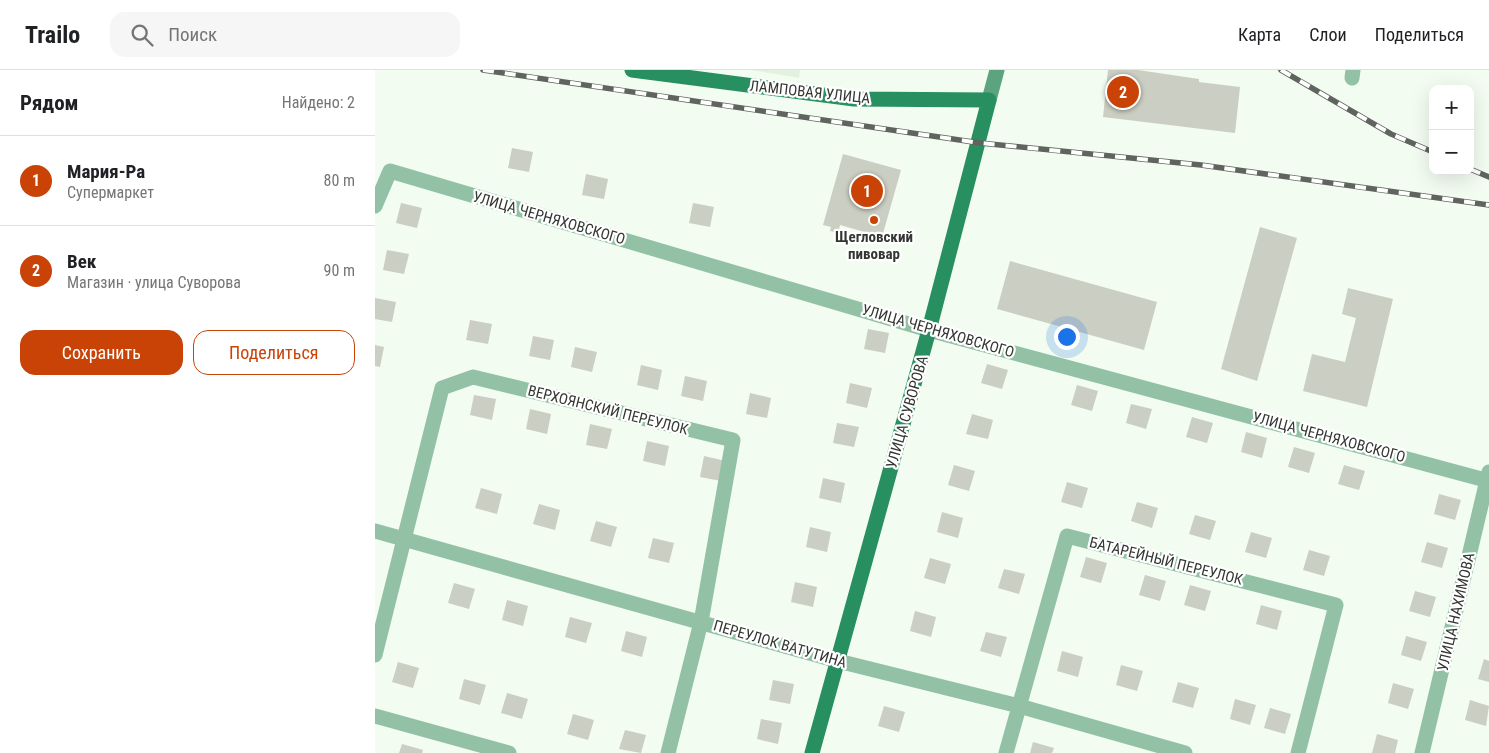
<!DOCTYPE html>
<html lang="ru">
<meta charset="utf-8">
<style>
body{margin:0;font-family:"Roboto Condensed",sans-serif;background:#f6f6f6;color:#202124}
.controls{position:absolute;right:15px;top:15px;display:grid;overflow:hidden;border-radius:10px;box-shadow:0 5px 20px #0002}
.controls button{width:45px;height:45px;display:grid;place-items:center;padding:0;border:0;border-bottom:1px solid #e0e0e0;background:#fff;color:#202124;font:25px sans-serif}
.you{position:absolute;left:691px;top:266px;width:18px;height:18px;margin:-12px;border:4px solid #fff;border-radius:50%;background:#1a73e8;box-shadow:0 0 0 8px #1a73e833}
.badge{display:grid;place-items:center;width:32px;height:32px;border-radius:50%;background:#c94307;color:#fff;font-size:16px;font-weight:700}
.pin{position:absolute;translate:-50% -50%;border:2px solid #fff;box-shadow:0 1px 5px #0006}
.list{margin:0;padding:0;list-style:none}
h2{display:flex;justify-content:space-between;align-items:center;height:65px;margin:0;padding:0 20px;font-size:21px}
h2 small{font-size:16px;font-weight:400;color:#757577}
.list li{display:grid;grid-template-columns:32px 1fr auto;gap:15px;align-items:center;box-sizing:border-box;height:90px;padding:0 20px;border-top:1px solid #e0e0e0}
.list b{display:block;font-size:19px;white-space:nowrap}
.list p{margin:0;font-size:16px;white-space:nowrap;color:#757577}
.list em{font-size:16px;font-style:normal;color:#757577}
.actions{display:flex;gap:10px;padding:15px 20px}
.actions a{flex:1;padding:11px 0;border:1px solid #c94307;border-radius:15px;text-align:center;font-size:18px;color:#c94307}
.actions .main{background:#c94307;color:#fff}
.icon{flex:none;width:28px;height:28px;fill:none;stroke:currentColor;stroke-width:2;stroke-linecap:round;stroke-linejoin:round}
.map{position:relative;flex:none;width:1114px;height:683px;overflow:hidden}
header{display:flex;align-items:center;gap:30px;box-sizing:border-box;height:70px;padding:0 25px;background:#fff;border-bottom:1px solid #e0e0e0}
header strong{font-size:24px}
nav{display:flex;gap:28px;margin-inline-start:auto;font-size:18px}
.search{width:350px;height:45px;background:#f6f6f6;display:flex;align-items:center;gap:12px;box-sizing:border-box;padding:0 18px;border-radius:15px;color:#757577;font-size:19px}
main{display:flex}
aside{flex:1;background:#fff}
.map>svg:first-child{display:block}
</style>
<header>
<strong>Trailo</strong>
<div class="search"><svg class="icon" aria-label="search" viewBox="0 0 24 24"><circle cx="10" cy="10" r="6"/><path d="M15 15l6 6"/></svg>Поиск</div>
<nav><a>Карта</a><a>Слои</a><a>Поделиться</a></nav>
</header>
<main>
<aside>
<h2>Рядом<small>Найдено: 2</small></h2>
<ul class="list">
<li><span class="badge">1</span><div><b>Мария-Ра</b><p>Супермаркет</p></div><em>80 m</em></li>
<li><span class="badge">2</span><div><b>Век</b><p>Магазин · улица Суворова</p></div><em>90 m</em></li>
</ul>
<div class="actions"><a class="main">Сохранить</a><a>Поделиться</a></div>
</aside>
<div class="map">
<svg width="1114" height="683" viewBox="0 0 1114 683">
<rect width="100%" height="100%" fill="#f3fcf1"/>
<path fill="#e3f1df" d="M377,0H425L424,8Z"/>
<path fill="#cbcec2" d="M733,0H763L824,9V12L865,17L860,63L728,47Z
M137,78L158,82L154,102L133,98Z
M468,84L526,100L507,167L465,155L463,163L455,161L456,157L448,155Z
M211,104L233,109L229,129L207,125Z
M26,133L47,138L42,158L21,153Z
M318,133L339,137L335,157L314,153Z
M885,157L922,168L882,311L846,299Z
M12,180L34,184L29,204L8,200Z
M635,191L782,232L769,280L622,239Z
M973,218L1018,229L992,337L928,321L937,284L970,292L981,248L967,244Z
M0,228L21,232L17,252L0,249Z
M95,250L117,254L113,274L91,270Z
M493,259L514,263L510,283L489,279Z
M158,266L179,270L175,290L154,286Z
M0,275L9,277L5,297L0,296Z
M200,277L222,282L217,302L196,297Z
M612,294L633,300L627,319L606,313Z
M266,295L287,300L283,320L262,315Z
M310,306L332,311L328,331L306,326Z
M475,313L497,318L492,338L471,333Z
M702,315L723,321L717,341L696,335Z
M375,323L396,328L392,348L371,344Z
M99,325L121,329L117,350L95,345Z
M756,334L777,339L771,359L751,353Z
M155,339L176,344L172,364L151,359Z
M597,344L618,350L613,369L591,364Z
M817,347L838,353L832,373L811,367Z
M462,353L484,357L479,377L458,373Z
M215,354L237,359L232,379L211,375Z
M871,362L892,368L887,388L866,382Z
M272,371L294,376L290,396L268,391Z
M919,377L940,383L934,403L913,397Z
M329,386L351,391L346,411L325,407Z
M579,395L600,401L594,421L573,415Z
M969,395L990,401L984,420L963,414Z
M448,408L470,413L466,433L444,428Z
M692,412L713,418L707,438L686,432Z
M106,418L127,424L122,444L100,438Z
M1064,424L1086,430L1080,450L1059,444Z
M762,432L783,438L777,458L756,451Z
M164,434L185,440L180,460L158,454Z
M567,442L588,448L583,468L562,462Z
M820,445L841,451L835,470L814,464Z
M221,451L242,457L236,477L215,471Z
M435,457L456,462L452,482L431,477Z
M876,462L897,468L891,488L870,482Z
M278,468L299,473L294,493L273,488Z
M1052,472L1073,478L1067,498L1046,492Z
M934,480L955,486L949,506L928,500Z
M711,487L732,493L726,513L705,507Z
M555,488L576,494L570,514L549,508Z
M629,499L650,504L644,524L623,518Z
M770,505L791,511L785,531L764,525Z
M420,512L442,517L438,537L416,532Z
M79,513L100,519L94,539L73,533Z
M815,515L836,521L830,541L809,535Z
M1040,521L1061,527L1055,547L1034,541Z
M132,530L153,536L148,556L127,550Z
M886,535L907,541L902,560L881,554Z
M540,541L561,547L556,567L535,561Z
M195,547L217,553L211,573L190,567Z
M251,561L272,567L267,587L246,581Z
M611,562L632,567L626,587L605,581Z
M1031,566L1052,572L1046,591L1026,585Z
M687,581L708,587L703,607L682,601Z
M1109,589L1114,591V612L1103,609Z
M23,592L44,598L38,618L17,612Z
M746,595L768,601L762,621L741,615Z
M89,609L111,615L105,635L84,629Z
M398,610L419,614L415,634L394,630Z
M803,612L824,618L818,638L797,632Z
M1018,613L1039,619L1033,639L1013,633Z
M132,623L153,629L147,649L126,643Z
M860,629L881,635L875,655L855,649Z
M1095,630L1114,636L1111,656L1090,650Z
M509,636L530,642L524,662L503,656Z
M895,638L916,644L910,664L889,658Z
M198,644L219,650L213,670L192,664Z
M386,649L407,653L403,674L382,669Z
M250,660L271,665L266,683L244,679Z
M1002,664L1023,670L1020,683H997Z
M658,672L679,678L677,683H655Z
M27,674L48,680L47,683H24Z"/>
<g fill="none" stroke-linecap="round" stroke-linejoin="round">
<path stroke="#92c1a6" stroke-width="15" d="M977,8L978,0
M0,136L15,101L554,260L1114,411
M0,461L463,591L644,636L810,683
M0,585L67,318L98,307L358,370L326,552L293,683
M0,646L134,683
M631,683L692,466L961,535L923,683
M1047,683L1114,402"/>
<path stroke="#5ba47d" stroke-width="15" d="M614,30L622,0"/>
<path stroke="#278f60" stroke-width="15" d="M257,0L479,29L614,30L554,260L437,683"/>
<defs>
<path id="rail" d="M108,0L605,73L826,95L1114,135
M906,0L1016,64L1058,82
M1095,99L1114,107"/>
</defs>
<use href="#rail" stroke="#5f645e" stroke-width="5.5"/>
<use href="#rail" stroke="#fff" stroke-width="4" stroke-dasharray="11" stroke-linecap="butt"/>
</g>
<circle fill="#c94307" stroke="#fff" stroke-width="2" cx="499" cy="150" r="5"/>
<g text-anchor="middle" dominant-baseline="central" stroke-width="4.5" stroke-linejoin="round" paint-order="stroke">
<g font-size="15" fill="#333732" stroke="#fff">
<text transform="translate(435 22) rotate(6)">ЛАМПОВАЯ УЛИЦА</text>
<text transform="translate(174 148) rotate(16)">УЛИЦА ЧЕРНЯХОВСКОГО</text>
<text transform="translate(563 261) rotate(16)">УЛИЦА ЧЕРНЯХОВСКОГО</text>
<text transform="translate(233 340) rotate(14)">ВЕРХОЯНСКИЙ ПЕРЕУЛОК</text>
<text transform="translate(532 342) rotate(-74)">УЛИЦА СУВОРОВА</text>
<text transform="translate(954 367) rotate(15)">УЛИЦА ЧЕРНЯХОВСКОГО</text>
<text transform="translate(791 491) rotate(14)">БАТАРЕЙНЫЙ ПЕРЕУЛОК</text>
<text transform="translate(1081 542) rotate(-77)">УЛИЦА НАХИМОВА</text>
<text transform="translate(405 574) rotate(16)">ПЕРЕУЛОК ВАТУТИНА</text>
</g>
<g font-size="15" font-weight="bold" fill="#333732" stroke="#fff">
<text x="499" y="167">Щегловский<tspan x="499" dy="17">пивовар</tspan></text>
</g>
</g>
</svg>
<div class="controls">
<button>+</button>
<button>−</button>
</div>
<div class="you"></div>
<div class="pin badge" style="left:492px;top:121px">1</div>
<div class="pin badge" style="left:748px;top:22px">2</div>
</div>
</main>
